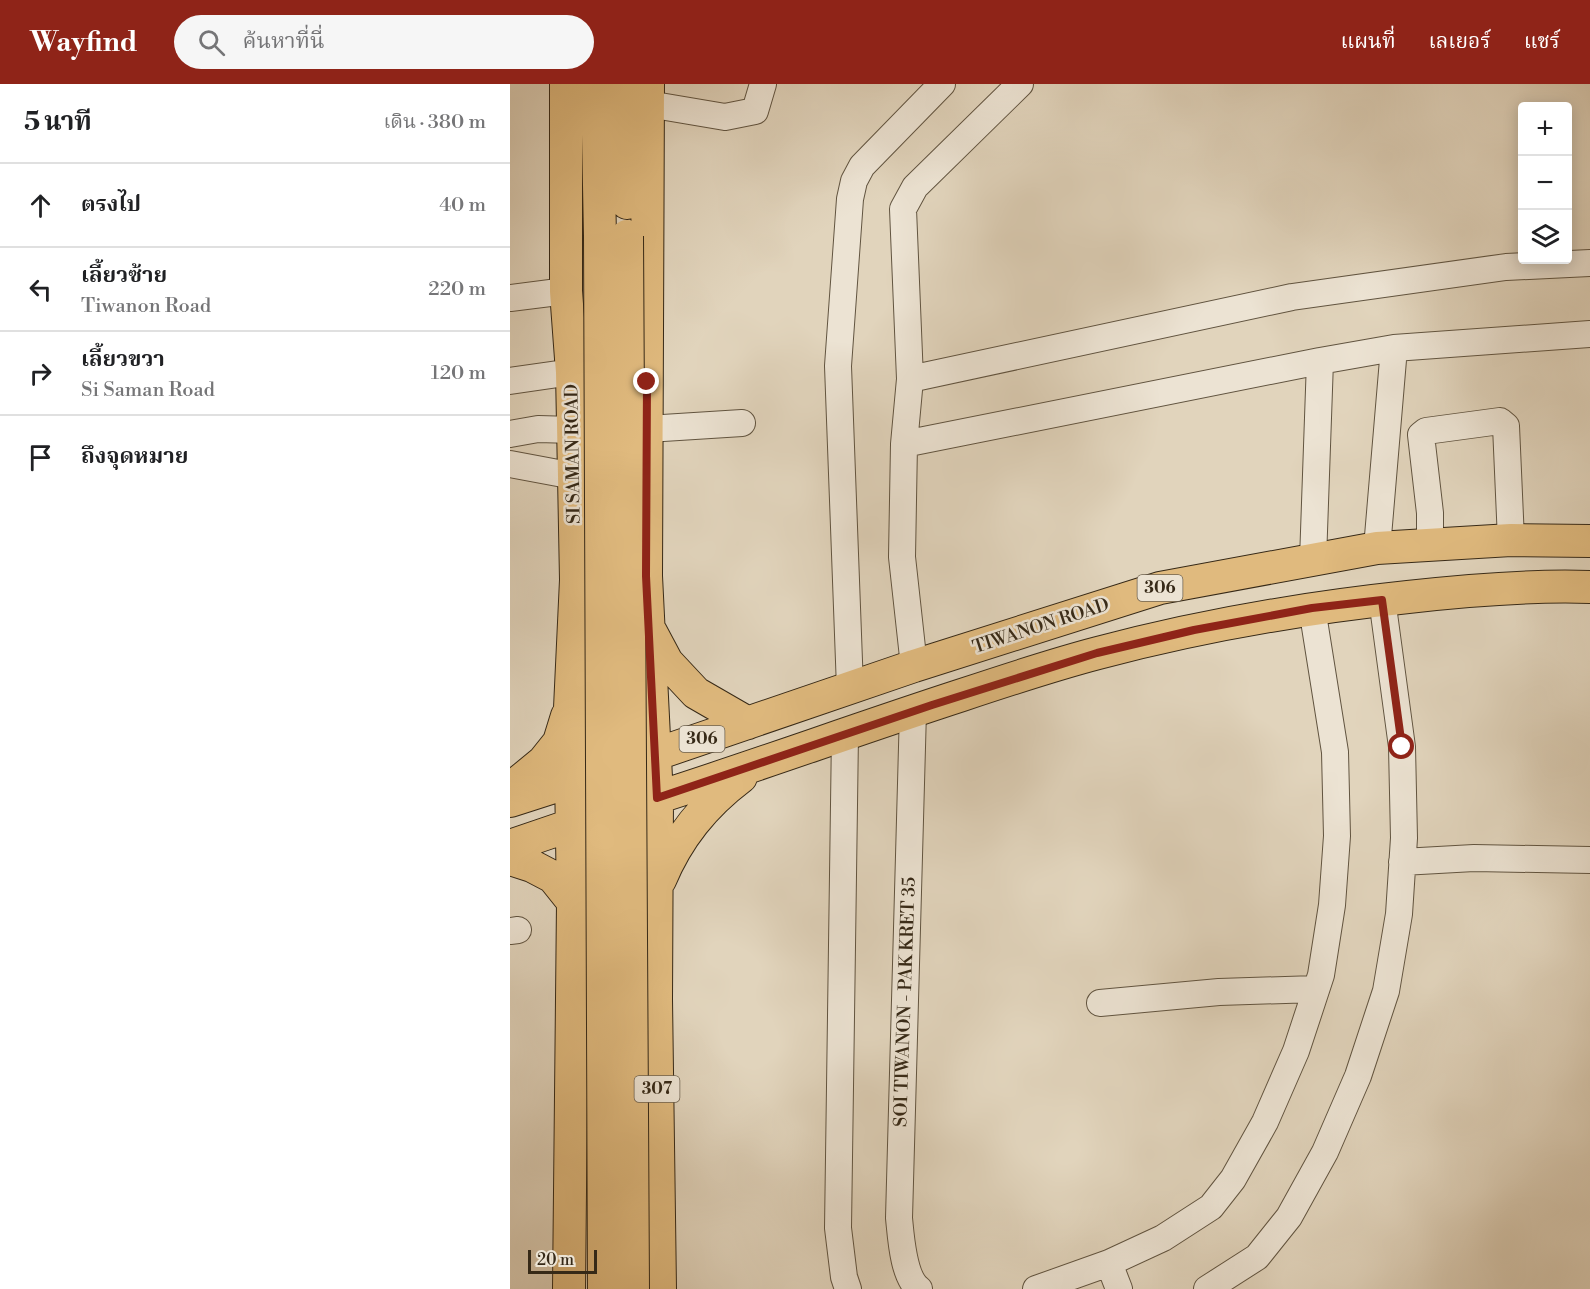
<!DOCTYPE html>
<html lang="th">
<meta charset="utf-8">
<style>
body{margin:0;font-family:"Libre Bodoni","Noto Serif Thai",serif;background:#f6f6f6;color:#202124}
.controls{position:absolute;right:18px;top:18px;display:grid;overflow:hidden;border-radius:6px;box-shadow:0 3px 15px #0003}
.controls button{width:54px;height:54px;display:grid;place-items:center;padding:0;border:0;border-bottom:2px solid #e0e0e0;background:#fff;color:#202124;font:30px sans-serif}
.scale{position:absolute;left:18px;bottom:15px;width:69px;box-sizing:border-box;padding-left:6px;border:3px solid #362917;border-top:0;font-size:16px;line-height:21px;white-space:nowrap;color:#362917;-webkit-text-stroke:4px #ece3d3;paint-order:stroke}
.stop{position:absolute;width:18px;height:18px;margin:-14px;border:4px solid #8f2418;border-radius:50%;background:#fff}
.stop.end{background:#8f2418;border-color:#fff;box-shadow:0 2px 6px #0008}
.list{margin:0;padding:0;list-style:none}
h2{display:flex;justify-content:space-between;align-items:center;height:78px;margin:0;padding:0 24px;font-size:26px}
h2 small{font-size:20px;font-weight:400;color:#757577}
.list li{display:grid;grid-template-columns:39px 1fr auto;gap:18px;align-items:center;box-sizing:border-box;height:84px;padding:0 24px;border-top:2px solid #e0e0e0}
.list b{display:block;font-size:22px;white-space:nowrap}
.list p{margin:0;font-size:20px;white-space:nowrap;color:#757577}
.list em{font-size:20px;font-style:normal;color:#757577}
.icon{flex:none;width:33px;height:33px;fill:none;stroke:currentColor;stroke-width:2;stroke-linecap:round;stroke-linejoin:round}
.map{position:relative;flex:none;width:1080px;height:1205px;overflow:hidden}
header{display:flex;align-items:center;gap:36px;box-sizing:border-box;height:84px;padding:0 30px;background:#8f2418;color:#fff}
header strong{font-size:28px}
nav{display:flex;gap:33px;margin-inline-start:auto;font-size:21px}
.search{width:420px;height:54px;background:#f6f6f6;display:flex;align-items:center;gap:15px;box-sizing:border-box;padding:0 21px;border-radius:33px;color:#757577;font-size:22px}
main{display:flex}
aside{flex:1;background:#fff}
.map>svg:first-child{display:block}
</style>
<header>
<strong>Wayfind</strong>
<div class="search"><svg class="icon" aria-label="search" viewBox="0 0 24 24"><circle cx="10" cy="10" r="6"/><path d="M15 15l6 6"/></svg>ค้นหาที่นี่</div>
<nav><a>แผนที่</a><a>เลเยอร์</a><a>แชร์</a></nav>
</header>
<main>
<aside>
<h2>5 นาที<small>เดิน · 380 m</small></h2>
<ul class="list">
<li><svg class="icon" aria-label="ahead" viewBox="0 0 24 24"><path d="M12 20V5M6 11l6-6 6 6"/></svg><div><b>ตรงไป</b></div><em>40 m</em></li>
<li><svg class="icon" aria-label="left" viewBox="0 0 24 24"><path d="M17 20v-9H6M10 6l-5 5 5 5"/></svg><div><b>เลี้ยวซ้าย</b><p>Tiwanon Road</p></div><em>220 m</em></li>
<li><svg class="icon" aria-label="right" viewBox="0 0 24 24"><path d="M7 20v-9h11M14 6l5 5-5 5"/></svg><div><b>เลี้ยวขวา</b><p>Si Saman Road</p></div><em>120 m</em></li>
<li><svg class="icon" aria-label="arrive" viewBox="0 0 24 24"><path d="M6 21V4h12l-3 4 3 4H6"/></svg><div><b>ถึงจุดหมาย</b></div></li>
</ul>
</aside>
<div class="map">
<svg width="1080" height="1205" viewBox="0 0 1080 1205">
<rect width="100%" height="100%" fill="#e1d4bc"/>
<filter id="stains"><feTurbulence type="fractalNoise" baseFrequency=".00333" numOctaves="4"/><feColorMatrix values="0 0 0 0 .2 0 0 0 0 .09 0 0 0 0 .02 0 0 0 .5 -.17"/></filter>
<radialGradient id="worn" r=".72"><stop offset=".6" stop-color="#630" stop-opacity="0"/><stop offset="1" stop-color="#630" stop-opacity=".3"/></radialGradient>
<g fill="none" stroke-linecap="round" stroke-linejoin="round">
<defs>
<path id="minor" d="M138,20L215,33L245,27L253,0
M0,214L56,207
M400,295L782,213L996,183L1080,179
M0,297L62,288
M137,345L232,339
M0,350L28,345L63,346
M394,360L810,277L884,264L1080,250
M0,380L64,392
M920,462V429L911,351L916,347L990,337L996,342L1001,456
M867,464L884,264
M803,476L810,277
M404,582L392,473L394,360L400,295L393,125L405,103L510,0
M340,604L328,282L340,115L344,97L352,82L432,0
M403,627L389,1134C391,1153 393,1193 409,1205
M335,650L328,1144L334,1193L338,1205
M892,778L964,774L1080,776
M0,847L8,846
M590,919L709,908L806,905
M599,1179L609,1205
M526,1205L599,1179L653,1154L701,1123L723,1095L755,1038L786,967L811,891L822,821L827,752L825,668L802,524
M697,1205L747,1173L779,1133L815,1068L848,992L876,907L889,830L894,754L892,663L872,515"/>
<path id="major" d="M56,0V207L62,288L66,496L60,624L63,818L59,1205
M87,0L90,152
M114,0L117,119
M138,0L136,492L147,714L146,915L150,1205
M141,548L157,578L186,609L238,639
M126,677L404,582L650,504L867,464L1001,456L1080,457
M0,705L33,678L49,658L57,632
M0,717L81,691
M130,719C238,685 344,646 452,611C497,596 542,581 588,569C690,542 794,524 898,513C959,506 1019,501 1080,503
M0,762L82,734
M0,775L22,782L43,793L63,818
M150,796C168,753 194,721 231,693"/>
</defs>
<use href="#minor" stroke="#615440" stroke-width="28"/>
<use href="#major" stroke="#362917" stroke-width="34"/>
<use href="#minor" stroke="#ece3d3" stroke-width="26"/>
<use href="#major" stroke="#e0ba7e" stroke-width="32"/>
<defs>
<path id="major-bridge" d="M90,152L94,1205
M117,152L123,1205"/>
</defs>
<use href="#major-bridge" stroke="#362917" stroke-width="34" stroke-linecap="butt"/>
<use href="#major-bridge" stroke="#e0ba7e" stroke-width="32"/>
</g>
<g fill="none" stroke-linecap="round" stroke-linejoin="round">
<path stroke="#8f2418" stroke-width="8" d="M137,298L136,492L147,714L422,621L587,569L684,546L802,524L872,516L892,663"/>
</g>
<g text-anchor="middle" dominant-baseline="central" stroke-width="5" stroke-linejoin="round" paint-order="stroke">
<g fill="#ece3d3" stroke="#6d614f" stroke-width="1.5">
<rect x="627.5" y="491" width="45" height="26" rx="4.5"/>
<rect x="169.5" y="642" width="45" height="26" rx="4.5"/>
<rect x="124.5" y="992" width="45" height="26" rx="4.5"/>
</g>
<g font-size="16" font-weight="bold" fill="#362917">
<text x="650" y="504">306</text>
<text x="192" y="655">306</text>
<text x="147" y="1005">307</text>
</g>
<g font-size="18" fill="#362917" stroke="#ece3d3">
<text transform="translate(63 370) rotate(-91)">SI SAMAN ROAD</text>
<text transform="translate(531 542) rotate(-18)">TIWANON ROAD</text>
<text transform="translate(395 918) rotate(-88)">SOI TIWANON - PAK KRET 35</text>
</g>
</g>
<rect width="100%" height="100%" filter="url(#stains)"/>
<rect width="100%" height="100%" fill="url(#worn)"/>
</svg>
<div class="controls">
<button>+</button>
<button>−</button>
<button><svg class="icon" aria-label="layers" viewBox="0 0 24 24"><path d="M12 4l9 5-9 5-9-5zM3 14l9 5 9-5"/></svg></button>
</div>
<div class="scale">20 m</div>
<div class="stop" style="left:892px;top:663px"></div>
<div class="stop end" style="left:137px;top:298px"></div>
</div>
</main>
